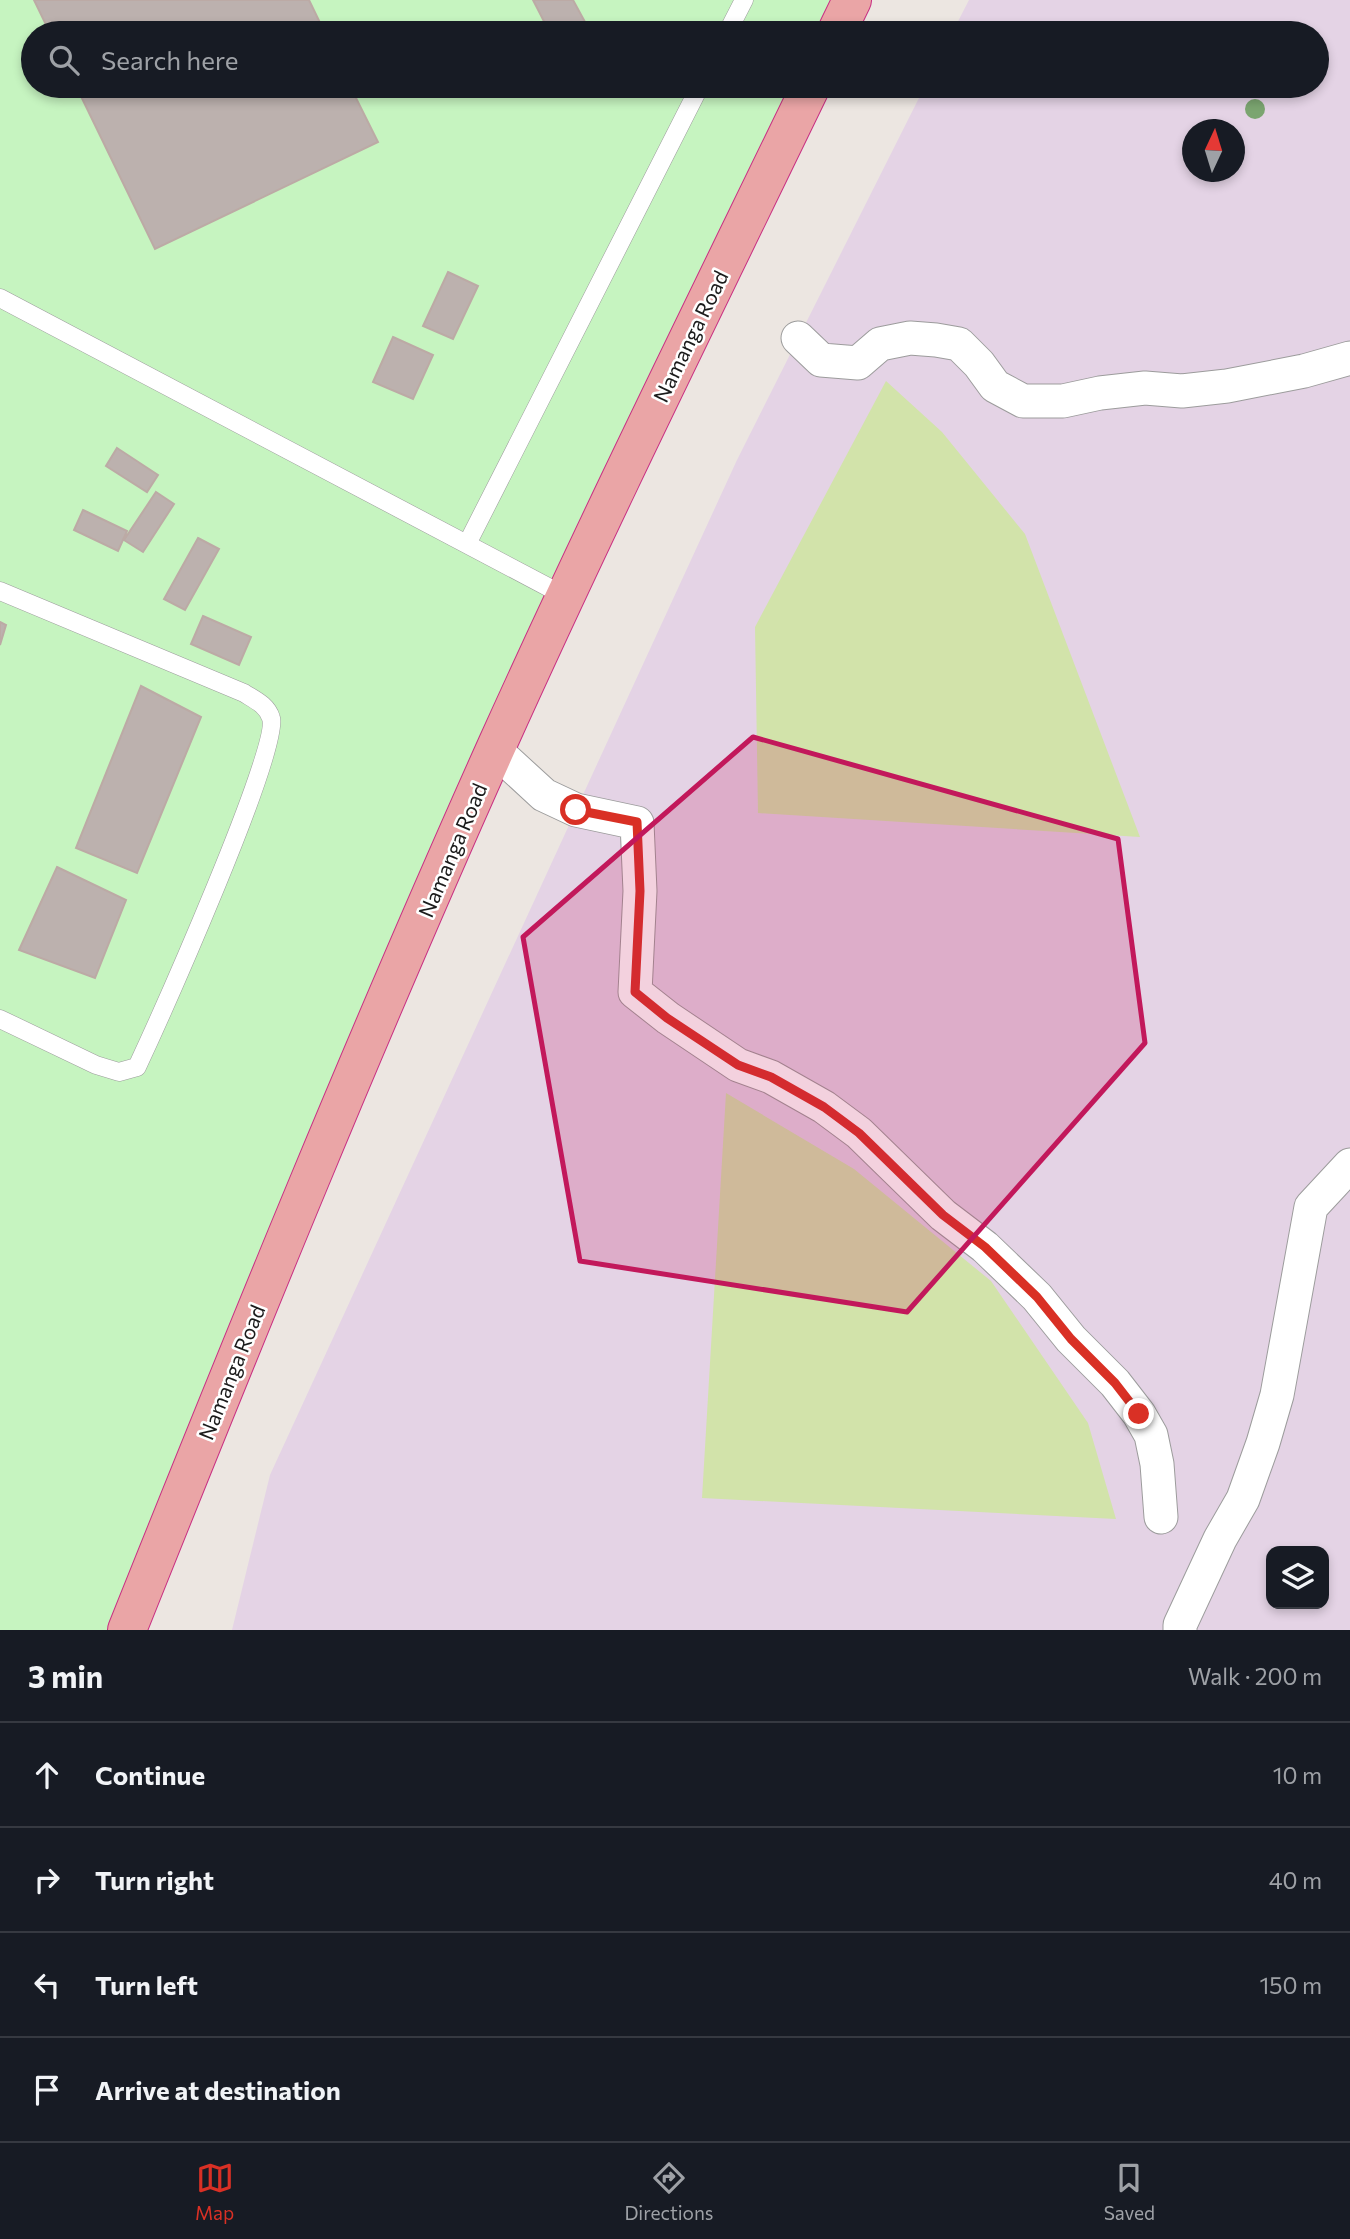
<!DOCTYPE html>
<meta charset="utf-8">
<style>
body{margin:0;font-family:Commissioner,sans-serif;background:#242831;color:#f1f3f6}
.controls{position:absolute;right:21px;bottom:21px;display:grid;overflow:hidden;border-radius:14px;box-shadow:0 4px 10px #0003}
.controls button{width:63px;height:63px;display:grid;place-items:center;padding:0;border:0;border-bottom:2px solid #363941;background:#171b24;color:#f1f3f6;font:35px sans-serif}
.compass{position:absolute;left:1182px;top:119px;width:63px;height:63px;border-radius:50%;background:#171b24;box-shadow:0 4px 10px #0003;rotate:4deg}
.stop{position:absolute;width:21px;height:21px;margin:-16px;border:5px solid #d93025;border-radius:50%;background:#fff}
.stop.end{background:#d93025;border-color:#fff;box-shadow:0 2px 7px #0008}
.list{margin:0;padding:0;list-style:none}
h2{display:flex;justify-content:space-between;align-items:center;height:91px;margin:0;padding:0 28px;font-size:30px}
h2 small{font-size:23px;font-weight:400;color:#9ea1a6}
.list li{display:grid;grid-template-columns:46px 1fr auto;gap:21px;align-items:center;box-sizing:border-box;height:105px;padding:0 28px;border-top:2px solid #363941}
.list b{display:block;font-size:26px;white-space:nowrap}
.list em{font-size:23px;font-style:normal;color:#9ea1a6}
.icon{flex:none;width:38px;height:38px;fill:none;stroke:currentColor;stroke-width:2;stroke-linecap:round;stroke-linejoin:round}
.map{position:relative;flex:none;width:1350px;height:1630px;overflow:hidden}
.search{position:absolute;background:#171b24;box-shadow:0 4px 10px #0003;left:21px;right:21px;top:21px;height:77px;display:flex;align-items:center;gap:18px;box-sizing:border-box;padding:0 24px;border-radius:38px;color:#9ea1a6;font-size:26px}
.sheet{height:511px;background:#171b24}
nav{display:flex;justify-content:space-around;align-items:center;box-sizing:border-box;height:98px;border-top:2px solid #363941;background:#171b24;font-size:19px;color:#9ea1a6}
nav a{display:grid;justify-items:center;gap:4px}
nav .on{color:#d93025}
.map>svg:first-child{display:block}
</style>
<div class="map">
<svg width="1350" height="1630" viewBox="0 0 1350 1630">
<rect width="100%" height="100%" fill="#ece6e1"/>
<path fill="#e4d3e5" fill-rule="evenodd" d="M969,0H1350V1630H232L270,1475L737,460L925,86H1317V33H952ZM1192,130H1234V172H1192ZM1271,1551H1324V1604H1271Z"/>
<path fill="#d2e3aa" d="M886,381L942,432L1025,534L1140,837L758,813L755,627Z
M726,1093L854,1169L991,1281L1088,1423L1116,1519L702,1498Z"/>
<path fill="#c6f4c0" d="M0,0H846L830,33H33V86H806L127,1630H0Z"/>
<path fill="#bcb1ae" stroke="#bcaaa5" stroke-width="2" d="M34,0H309L325,33H50Z
M533,0H573L591,33H550Z
M76,86H350L378,142L155,249Z
M448,272L478,286L453,339L423,326Z
M393,337L433,355L413,399L373,382Z
M117,448L158,475L147,492L106,466Z
M156,492L174,504L143,552L124,540Z
M83,510L127,531L118,551L74,530Z
M198,538L219,549L185,610L164,599Z
M203,616L251,637L239,665L191,644Z
M0,622L6,625L0,645Z
M141,686L201,717L137,873L76,848Z
M57,867L126,900L95,978L19,950Z"/>
<g fill="none" stroke-linecap="round" stroke-linejoin="round">
<defs>
<path id="service" d="M727,33L744,0
M0,298L565,596
M467,544L700,86
M0,591L244,693C255,700 267,705 271,718C281,748 158,1022 137,1067L119,1072L96,1065L0,1019"/>
<path id="minor" d="M798,338L821,360L858,363L880,344L910,338L936,340L959,344L979,364L995,386L1023,401H1063L1100,393L1145,388L1182,391L1227,386L1304,371L1350,358
M495,750L544,795L576,810L637,823L640,891L635,992L668,1018L738,1065L771,1077L824,1107L859,1133L943,1215L985,1247L1037,1297L1071,1339L1115,1383L1139,1414L1151,1435L1157,1464L1161,1517
M1180,1630V1625L1220,1539L1243,1499L1263,1443L1277,1395L1311,1207L1350,1165"/>
<path id="trunk" d="M836,33L852,0
M127,1630C246,1333 366,1037 497,745C597,523 705,305 811,86"/>
</defs>
<use href="#service" stroke="#9c9c9c" stroke-width="19"/>
<use href="#minor" stroke="#9c9c9c" stroke-width="35"/>
<use href="#trunk" stroke="#c83083" stroke-width="40"/>
<use href="#service" stroke="#fff" stroke-width="18"/>
<use href="#minor" stroke="#fff" stroke-width="33"/>
<use href="#trunk" stroke="#eaa5a6" stroke-width="38"/>
</g>
<circle fill="#7ba570" cx="1255" cy="109" r="10"/>
<g fill="none" stroke-linecap="round" stroke-linejoin="round">
<path stroke="#d93025" stroke-width="9" d="M576,810L637,822L640,891L635,992L667,1018L738,1065L771,1077L824,1107L859,1133L943,1215L985,1247L1037,1297L1071,1339L1115,1383L1139,1414"/>
</g>
<path fill="#c2185b" fill-opacity="0.2" stroke="#c2185b" stroke-width="5" stroke-linejoin="round" d="M753,737L1118,839L1145,1043L907,1312L580,1261L523,937Z"/>
<g text-anchor="middle" dominant-baseline="central" stroke-width="5" stroke-linejoin="round" paint-order="stroke">
<g font-size="21" fill="#1b1b1b" stroke="#fff">
<text transform="translate(690 336) rotate(-64)">Namanga Road</text>
<text transform="translate(452 850) rotate(-67)">Namanga Road</text>
<text transform="translate(231 1372) rotate(-68)">Namanga Road</text>
</g>
</g>
</svg>
<div class="controls">
<button><svg class="icon" aria-label="layers" viewBox="0 0 24 24"><path d="M12 4l9 5-9 5-9-5zM3 14l9 5 9-5"/></svg></button>
</div>
<svg class="compass" viewBox="-18 -18 36 36"><path d="M0-13l5 13h-10z" fill="#e53935"/><path d="M0 13l5-13h-10z" fill="#9ea1a6"/></svg>
<div class="stop" style="left:576px;top:810px"></div>
<div class="stop end" style="left:1139px;top:1414px"></div>
<div class="search"><svg class="icon" aria-label="search" viewBox="0 0 24 24"><circle cx="10" cy="10" r="6"/><path d="M15 15l6 6"/></svg>Search here</div>
</div>
<section class="sheet">
<h2>3 min<small>Walk · 200 m</small></h2>
<ul class="list">
<li><svg class="icon" aria-label="ahead" viewBox="0 0 24 24"><path d="M12 20V5M6 11l6-6 6 6"/></svg><div><b>Continue</b></div><em>10 m</em></li>
<li><svg class="icon" aria-label="right" viewBox="0 0 24 24"><path d="M7 20v-9h11M14 6l5 5-5 5"/></svg><div><b>Turn right</b></div><em>40 m</em></li>
<li><svg class="icon" aria-label="left" viewBox="0 0 24 24"><path d="M17 20v-9H6M10 6l-5 5 5 5"/></svg><div><b>Turn left</b></div><em>150 m</em></li>
<li><svg class="icon" aria-label="arrive" viewBox="0 0 24 24"><path d="M6 21V4h12l-3 4 3 4H6"/></svg><div><b>Arrive at destination</b></div></li>
</ul>
</section>
<nav>
<a class="on"><svg class="icon" aria-label="map" viewBox="0 0 24 24"><path d="M3 6l6-2 6 2 6-2v14l-6 2-6-2-6 2zM9 4v14M15 6v14"/></svg>Map</a>
<a><svg class="icon" aria-label="directions" viewBox="0 0 24 24"><path d="M12 3l9 9-9 9-9-9zM9 14v-3h6M13 9l2 2-2 2"/></svg>Directions</a>
<a><svg class="icon" aria-label="saved" viewBox="0 0 24 24"><path d="M7 4h10v16l-5-4-5 4z"/></svg>Saved</a>
</nav>
